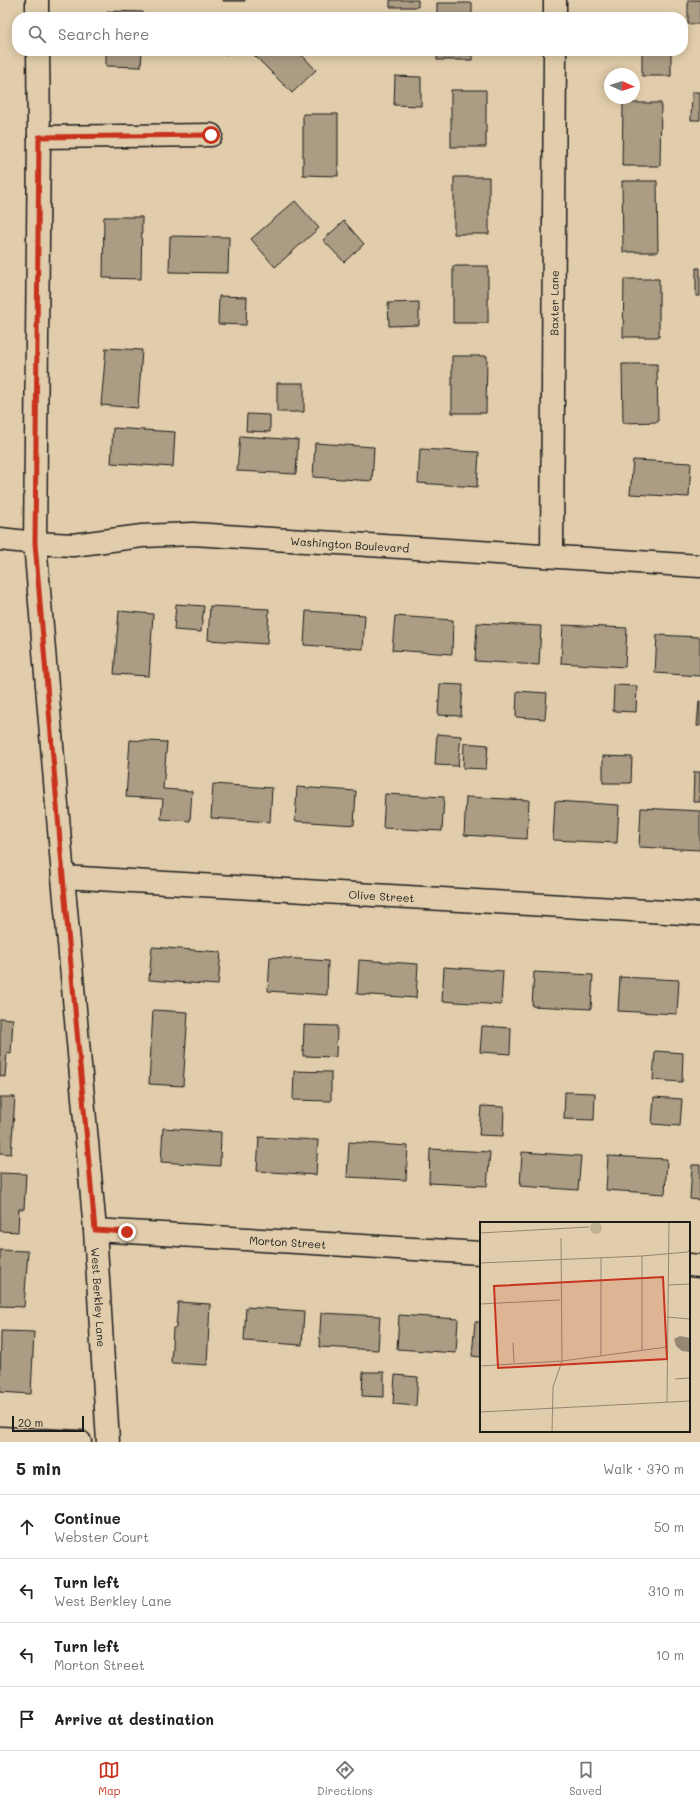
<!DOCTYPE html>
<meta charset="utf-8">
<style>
body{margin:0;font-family:Mali,sans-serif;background:#f6f6f6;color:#222}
.compass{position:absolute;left:604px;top:68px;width:36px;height:36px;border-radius:50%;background:#fff;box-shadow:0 2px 10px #0003;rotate:93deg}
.scale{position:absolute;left:12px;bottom:10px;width:72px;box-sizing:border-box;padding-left:4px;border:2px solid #1c1c1c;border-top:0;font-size:11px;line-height:14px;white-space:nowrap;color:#1c1c1c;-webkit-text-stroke:3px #e1cdab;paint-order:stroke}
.stop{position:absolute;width:12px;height:12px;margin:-9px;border:3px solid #c8321e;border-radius:50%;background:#fff}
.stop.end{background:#c8321e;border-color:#fff;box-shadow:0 1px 4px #0008}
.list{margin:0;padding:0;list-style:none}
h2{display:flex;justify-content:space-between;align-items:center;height:52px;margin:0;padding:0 16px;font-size:17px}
h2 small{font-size:13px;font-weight:400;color:#767676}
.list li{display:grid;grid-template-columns:26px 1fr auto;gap:12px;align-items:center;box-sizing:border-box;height:64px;padding:0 16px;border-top:1px solid #e0e0e0}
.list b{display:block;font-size:15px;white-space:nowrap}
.list p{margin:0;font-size:13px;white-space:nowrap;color:#767676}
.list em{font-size:13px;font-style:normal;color:#767676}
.icon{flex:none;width:22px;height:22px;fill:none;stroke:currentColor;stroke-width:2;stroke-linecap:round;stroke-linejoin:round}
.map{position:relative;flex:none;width:700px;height:1442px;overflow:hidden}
.search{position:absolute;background:#fff;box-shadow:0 2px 10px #0003;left:12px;right:12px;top:12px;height:44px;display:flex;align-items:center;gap:10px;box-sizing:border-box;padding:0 14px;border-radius:16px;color:#767676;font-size:15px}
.sheet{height:308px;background:#fff}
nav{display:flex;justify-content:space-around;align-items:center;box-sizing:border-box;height:56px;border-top:1px solid #e0e0e0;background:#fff;font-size:11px;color:#767676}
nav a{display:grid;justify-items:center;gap:2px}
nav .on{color:#c8321e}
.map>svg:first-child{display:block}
</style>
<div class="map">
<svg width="700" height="1442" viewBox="0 0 700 1442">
<rect width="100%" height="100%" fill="#e1cdab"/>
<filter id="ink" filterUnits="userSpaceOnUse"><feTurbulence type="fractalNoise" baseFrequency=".025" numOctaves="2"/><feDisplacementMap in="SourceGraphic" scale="8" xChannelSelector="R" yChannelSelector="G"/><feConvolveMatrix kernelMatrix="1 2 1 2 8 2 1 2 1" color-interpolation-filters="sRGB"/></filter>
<g filter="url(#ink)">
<path fill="#ab9c83" stroke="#1c1c1c" d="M223,0H245V1H223Z
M390,0H418V7H390Z
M688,0H700V24H688Z
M437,3H472V17H437Z
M107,11L143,12V17H107Z
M106,51H142L141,67L106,66Z
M174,51H228V54L174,53Z
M250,51H298L316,70L292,93Z
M437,51H472V60H437Z
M642,51H671V76H642Z
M395,76L421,77V106L394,105Z
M451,90H486V147H451Z
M692,92H700V120H691Z
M623,103H661L660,166H622Z
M303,114H338V176L303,175Z
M454,177H489V234H454Z
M622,181H657L658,252H623Z
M295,201L319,228L275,267L251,239Z
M104,217H142L141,279L103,278Z
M344,221L364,244L344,262L323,240Z
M170,236L229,237L228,273L169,272Z
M453,266H488V323H453Z
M696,268H700V296H696Z
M624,279H659V337H623Z
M219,296L247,297L246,325L218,324Z
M419,302V325L389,326L388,303Z
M106,348L142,350L138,408L101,405Z
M452,356H487L486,413H452Z
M622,364H657L658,422L623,423Z
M277,383H304V412H277Z
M247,414L270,415V432L246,431Z
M113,428L175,432L173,467L111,463Z
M240,436L298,440L296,474L237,471Z
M315,443L374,447L372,481L313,477Z
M420,449L479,452L477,487L418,483Z
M633,460L691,463L689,497L630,494Z
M176,604L204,606L201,632L174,630Z
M210,606L269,609L267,644L208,640Z
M119,611L153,614L149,676L114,674Z
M306,611L365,615L363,649L304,645Z
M395,616L453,620L452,654L392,650Z
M477,623L541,626L539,665L475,661Z
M563,625L627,628L625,667L561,663Z
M657,635L700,637V676L655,673Z
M440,684L463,685L461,716L438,715Z
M614,685L637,686L636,712L613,711Z
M517,691L547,693L545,719L516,717Z
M699,701H700V726H697Z
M437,734L461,736L458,766L435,765Z
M130,740L167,742L163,789L192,791L190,821L161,819L163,799L126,797Z
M464,743L488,745L486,769L463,768Z
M603,756L632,757L631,783H603Z
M694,772H700V802H693Z
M213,784L272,788L270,822L211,818Z
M297,787L356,791L354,825L295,821Z
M385,794L444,797L442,831L383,828Z
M466,797L529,800L527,839L464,835Z
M555,801L619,805L617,843L553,840Z
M641,808L700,811V850L639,847Z
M152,947L221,952L218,985L149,980Z
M270,957L328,961L327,995L268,991Z
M359,960L418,964L416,998L357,994Z
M444,967L503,971L501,1005L442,1001Z
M534,972L593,975L591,1009L532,1006Z
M620,977L679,980L677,1014L618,1011Z
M153,1010L188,1012L183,1086L149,1084Z
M0,1018L13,1019L11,1054L7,1053L5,1077L0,1076Z
M304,1025L337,1026L336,1057L303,1056Z
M482,1026L511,1028L510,1054L480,1052Z
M655,1051L683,1053L682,1082L653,1080Z
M294,1071L331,1072V1101L293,1100Z
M565,1092L595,1093L594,1120L564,1119Z
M0,1097H15L11,1154L0,1153Z
M654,1097L682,1099L680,1126L652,1124Z
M481,1106L504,1107L503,1136L479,1135Z
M163,1128L221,1132L220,1166L161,1162Z
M259,1137L318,1140L316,1175L257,1171Z
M349,1142L408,1146L406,1180L347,1177Z
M430,1149L490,1152L487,1186L429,1183Z
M522,1152L581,1156L578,1190L520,1186Z
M608,1156L667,1159L665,1194L606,1190Z
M692,1165H700V1200L690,1199Z
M0,1173L26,1174L24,1209H19L18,1232L0,1231Z
M0,1250L28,1251L24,1307L0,1306Z
M178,1302L210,1304L207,1365L171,1363L173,1328H176Z
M246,1307L304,1311L302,1345L244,1341Z
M321,1313L380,1316L378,1350L319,1347Z
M399,1315L458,1319L456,1353L397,1349Z
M475,1322H481V1357L472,1356Z
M1,1331L34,1332L31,1394L0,1392Z
M363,1372H384V1397L362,1396Z
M395,1375L418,1377L416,1406L393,1404Z"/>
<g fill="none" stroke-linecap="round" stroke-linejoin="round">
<defs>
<g id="minor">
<path d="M37,0V17"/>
<path d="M555,17V0"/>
<path id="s1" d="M38,51L39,137L35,543L63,877L95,1230L108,1442"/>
<path d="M39,137L211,135"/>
<path id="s2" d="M0,539L35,543L73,545L142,536L193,534L700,566"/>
<path id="s3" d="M552,556L555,51"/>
<path id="s4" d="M63,877L700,914"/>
<path id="s5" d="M95,1230L481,1253"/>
<path d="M689,1265L700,1266"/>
<path d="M0,1438L80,1442"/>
</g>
</defs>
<use href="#minor" stroke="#1c1c1c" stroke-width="25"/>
<use href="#minor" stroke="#e1cdab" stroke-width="22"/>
</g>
</g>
<g fill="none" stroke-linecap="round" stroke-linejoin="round" filter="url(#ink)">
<path stroke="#c8321e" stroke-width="5" d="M127,1232L95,1230L63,877L35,543L39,137L211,135"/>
</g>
<g text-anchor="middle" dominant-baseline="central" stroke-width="3.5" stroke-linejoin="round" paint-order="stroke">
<g font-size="11" fill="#1c1c1c" stroke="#e1cdab">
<text stroke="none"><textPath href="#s3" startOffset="253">Baxter Lane</textPath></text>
<text stroke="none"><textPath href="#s2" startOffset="351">Washington Boulevard</textPath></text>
<text stroke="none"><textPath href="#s4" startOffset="319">Olive Street</textPath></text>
<text stroke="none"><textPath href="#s5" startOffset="193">Morton Street</textPath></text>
<text stroke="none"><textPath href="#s1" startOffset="1249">West Berkley Lane</textPath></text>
</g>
</g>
<g transform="translate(480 1222)">
<rect width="210" height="210" fill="#e1cdab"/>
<path d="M110 6a6 6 0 1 1 12 0a6 6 0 1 1-12 0Z" fill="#c0b193"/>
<path d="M200,114L210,116V130L202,129L196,124L194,117Z" fill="#958974"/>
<path fill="none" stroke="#928672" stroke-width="1" d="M0,11L109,5M0,41L162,34L208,30L210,27M188,63L210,62M0,82L80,78M187,95L210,97M33,121L34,141M162,128V34M121,133V35M0,144L82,139L187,125M195,157L209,156M187,180L189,0M0,190L210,179M72,210L73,165L82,139L81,16"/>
<path fill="#c8321e" fill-opacity="0.15" stroke="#c8321e" stroke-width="2" d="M183,55L187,137L18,146L14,64Z"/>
<rect width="210" height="210" fill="none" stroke="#1c1c1c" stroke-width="2"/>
</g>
</svg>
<svg class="compass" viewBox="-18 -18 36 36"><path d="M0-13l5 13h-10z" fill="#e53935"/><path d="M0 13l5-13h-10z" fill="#767676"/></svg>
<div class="scale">20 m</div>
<div class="stop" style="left:211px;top:135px"></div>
<div class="stop end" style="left:127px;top:1232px"></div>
<div class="search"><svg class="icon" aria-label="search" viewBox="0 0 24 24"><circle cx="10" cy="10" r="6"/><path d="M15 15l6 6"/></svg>Search here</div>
</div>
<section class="sheet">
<h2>5 min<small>Walk · 370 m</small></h2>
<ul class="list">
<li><svg class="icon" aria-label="ahead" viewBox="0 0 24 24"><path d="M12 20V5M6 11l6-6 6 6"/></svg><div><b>Continue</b><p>Webster Court</p></div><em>50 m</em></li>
<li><svg class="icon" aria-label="left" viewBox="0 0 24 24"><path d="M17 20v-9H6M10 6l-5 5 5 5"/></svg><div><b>Turn left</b><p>West Berkley Lane</p></div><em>310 m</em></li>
<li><svg class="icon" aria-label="left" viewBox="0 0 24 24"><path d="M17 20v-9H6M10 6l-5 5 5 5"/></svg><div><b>Turn left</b><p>Morton Street</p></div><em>10 m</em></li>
<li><svg class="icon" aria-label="arrive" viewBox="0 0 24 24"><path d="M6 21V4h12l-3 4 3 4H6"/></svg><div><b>Arrive at destination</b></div></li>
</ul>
</section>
<nav>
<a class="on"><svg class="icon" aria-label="map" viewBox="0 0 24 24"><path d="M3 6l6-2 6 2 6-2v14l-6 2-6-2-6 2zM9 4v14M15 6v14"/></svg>Map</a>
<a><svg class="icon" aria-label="directions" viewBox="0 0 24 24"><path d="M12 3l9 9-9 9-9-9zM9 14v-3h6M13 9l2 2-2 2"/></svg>Directions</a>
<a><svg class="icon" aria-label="saved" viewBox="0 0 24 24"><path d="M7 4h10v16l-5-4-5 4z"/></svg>Saved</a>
</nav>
